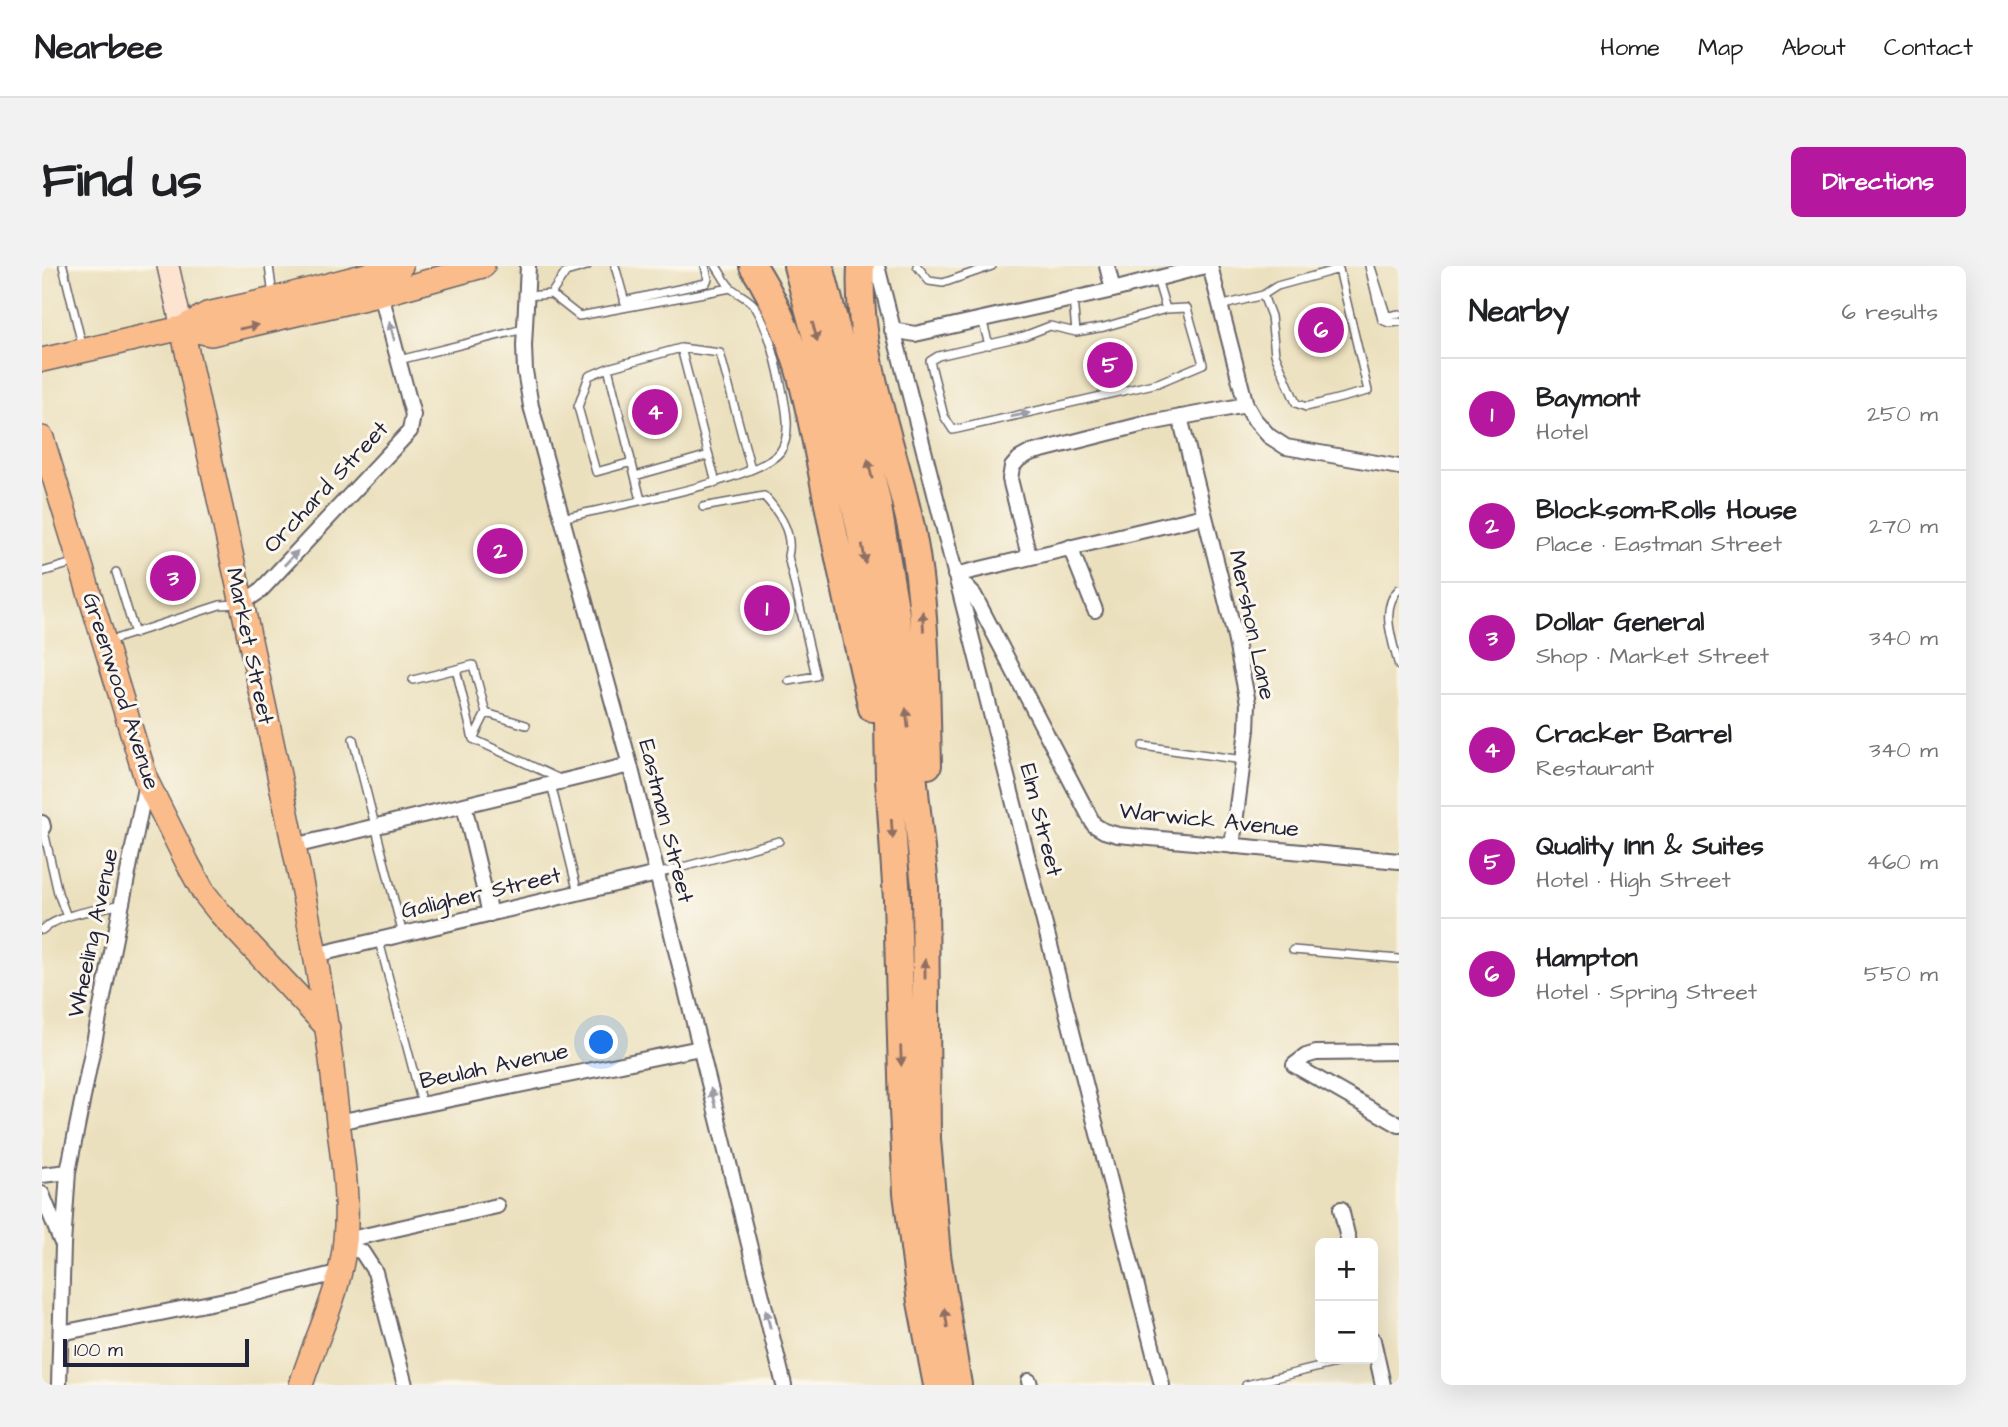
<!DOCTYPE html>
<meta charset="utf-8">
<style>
body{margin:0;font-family:"Architects Daughter",sans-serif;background:#f2f2f2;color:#202124}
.controls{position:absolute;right:21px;bottom:21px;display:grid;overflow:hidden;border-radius:10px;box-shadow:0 7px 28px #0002}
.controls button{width:63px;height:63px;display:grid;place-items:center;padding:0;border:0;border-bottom:2px solid #e0e0e0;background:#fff;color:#202124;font:35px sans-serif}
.scale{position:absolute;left:21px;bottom:18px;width:186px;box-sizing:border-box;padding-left:7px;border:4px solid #22223b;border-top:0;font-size:19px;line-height:24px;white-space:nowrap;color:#22223b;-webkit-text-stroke:5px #fbf7ec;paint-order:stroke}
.you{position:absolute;left:560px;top:777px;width:24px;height:24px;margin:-18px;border:5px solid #fff;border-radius:50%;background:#1a73e8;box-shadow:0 0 0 10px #1a73e833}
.badge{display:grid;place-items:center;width:46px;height:46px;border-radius:50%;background:#b5179e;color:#fff;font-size:23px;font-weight:700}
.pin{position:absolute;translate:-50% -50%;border:4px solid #fff;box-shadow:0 2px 7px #0006}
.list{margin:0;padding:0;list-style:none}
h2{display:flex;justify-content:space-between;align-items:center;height:91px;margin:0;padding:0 28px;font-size:30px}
h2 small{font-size:23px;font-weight:400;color:#757577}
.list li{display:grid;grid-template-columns:46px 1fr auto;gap:21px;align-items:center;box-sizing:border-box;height:112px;padding:0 28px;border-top:2px solid #e0e0e0}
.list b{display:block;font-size:26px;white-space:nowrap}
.list p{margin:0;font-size:23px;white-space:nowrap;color:#757577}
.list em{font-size:23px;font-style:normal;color:#757577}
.map{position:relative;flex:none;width:1357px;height:1119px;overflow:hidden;border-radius:10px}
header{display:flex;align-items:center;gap:42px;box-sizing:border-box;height:98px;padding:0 35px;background:#fff;border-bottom:2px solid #e0e0e0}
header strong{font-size:33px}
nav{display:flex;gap:38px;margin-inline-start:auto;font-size:24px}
.intro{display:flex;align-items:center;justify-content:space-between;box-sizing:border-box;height:168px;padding:0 42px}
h1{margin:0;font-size:49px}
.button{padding:18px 32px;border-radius:10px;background:#b5179e;color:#fff;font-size:24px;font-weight:700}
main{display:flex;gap:42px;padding:0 42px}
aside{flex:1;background:#fff;border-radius:10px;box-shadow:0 7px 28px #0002}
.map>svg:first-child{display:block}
</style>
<header>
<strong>Nearbee</strong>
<nav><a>Home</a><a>Map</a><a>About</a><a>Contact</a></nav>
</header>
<div class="intro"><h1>Find us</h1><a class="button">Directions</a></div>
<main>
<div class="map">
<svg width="1357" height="1119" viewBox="0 0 1357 1119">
<rect width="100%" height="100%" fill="#fbf7ec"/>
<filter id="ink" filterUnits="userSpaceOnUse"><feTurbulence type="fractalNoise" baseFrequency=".0143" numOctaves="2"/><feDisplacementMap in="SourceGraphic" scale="14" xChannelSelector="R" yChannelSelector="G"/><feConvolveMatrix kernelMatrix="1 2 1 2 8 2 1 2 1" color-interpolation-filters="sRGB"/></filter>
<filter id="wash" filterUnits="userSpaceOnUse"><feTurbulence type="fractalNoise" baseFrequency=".00686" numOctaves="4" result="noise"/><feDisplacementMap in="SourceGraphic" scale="28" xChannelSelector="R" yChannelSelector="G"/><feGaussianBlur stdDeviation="1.57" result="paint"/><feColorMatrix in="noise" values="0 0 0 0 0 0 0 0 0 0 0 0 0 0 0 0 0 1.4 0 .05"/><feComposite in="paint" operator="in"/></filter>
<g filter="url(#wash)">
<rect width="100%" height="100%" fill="#ebe0bd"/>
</g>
<g filter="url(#ink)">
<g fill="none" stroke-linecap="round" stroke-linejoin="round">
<defs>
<path id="lane" d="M21,0L41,83
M227,0L231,30
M573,0L583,36
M875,0L887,15L901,17L950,0
M1327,0L1340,54L1347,57L1357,56
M1329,1L1344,48L1347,50L1357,48
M1115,13L1124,43L1062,61L1034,66L1008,60L982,70L896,90L888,95L902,150L911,164L1116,117L1161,98L1145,42L1124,43
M509,28L524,6L545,0
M485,30L509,28L537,50L689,22
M1031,33L1034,66
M582,35L664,17L666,13L663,0
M1178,40L1221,29L1235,20L1297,3L1326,125L1264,141L1254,137L1233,88L1229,50L1221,29
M940,53L947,79
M639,82L674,217
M357,94L482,63
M566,102L599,234
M590,196L554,206L536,141L547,110L566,102L639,82L678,87L709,203
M593,210L667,189
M661,241L722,230C737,246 752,267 746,290L774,410L747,415
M520,252C561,242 716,215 738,186C751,168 743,137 739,118C734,93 727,64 714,42C709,33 697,29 689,22C683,16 679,7 674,0
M0,306L34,296
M74,306L93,368
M1357,323C1337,342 1351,377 1357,400
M67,375L178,339L196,338
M414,403L431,473L520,514
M371,414L431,399L444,447L431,473
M444,447L484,459
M311,473L361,669
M1101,480L1201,494
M509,518L536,627
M1,561L16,627L25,651
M615,608L737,575
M0,664C20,647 55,644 80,638
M337,675L380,838
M1251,684L1357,693
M1204,1119L1310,1093"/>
<path id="street" d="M486,0L482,80L483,105L489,140L588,499L742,1119
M835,0L1120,1119
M1065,0L1071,24
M1168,0L1204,139L1212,153L1227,170L1244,181L1357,201
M850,64L873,68L1071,24L1163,0
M1138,151L1192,366L1206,437L1205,464L1190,580
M1162,250L913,309L932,329L1052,559L1062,565L1076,569L1357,595
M1028,281L1053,344
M987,290L968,213L970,201L977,193L988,187L1102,158L1204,139
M199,338L218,325L368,165L371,149L337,21
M422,539L448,648
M0,557L1,561
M252,580L588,499
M273,689L615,608
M1357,786L1274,787L1264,790L1252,799L1357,859
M296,856L658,782
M0,909L26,906
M0,928L19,975
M1299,943L1307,977
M304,974L455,940
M303,980L320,986L333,1006L363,1119
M19,1067L198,1031L299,1006
M1331,1074L1341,1119
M987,1115L988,1119
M17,1119L21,979L26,906L104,517"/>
<path id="secondary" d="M126,0L140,62"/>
<path id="primary" d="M140,62C181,257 227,451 265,646C279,716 289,785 296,856C301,895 307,934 303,974C299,1026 274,1070 259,1119
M140,62L169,68L340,28L441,0
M0,94L140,62L165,48L232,33L359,0
M0,172L105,516L146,598L162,627L178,647L286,762"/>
<path id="highway" d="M711,0C760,75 770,158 787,243C800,310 815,376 830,442
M755,0L788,124L818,263L836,365L846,456L847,513L855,633L861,844L865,927L879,1036L895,1119
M778,0L809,119L835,235L854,348L883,620L885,873L895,989L916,1119
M819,0C814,91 852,178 870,266C885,342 884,421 886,499"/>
</defs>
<use href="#lane" stroke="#686468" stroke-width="10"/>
<use href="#street" stroke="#686468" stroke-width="18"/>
<use href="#secondary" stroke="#686468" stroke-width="24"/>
<use href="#primary" stroke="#686468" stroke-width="26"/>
<use href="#highway" stroke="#686468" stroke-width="30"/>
<use href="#lane" stroke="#fff" stroke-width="7"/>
<use href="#street" stroke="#fff" stroke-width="14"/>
<use href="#secondary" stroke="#fde4d1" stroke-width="21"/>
<use href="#primary" stroke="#fabc8b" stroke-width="23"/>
<use href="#highway" stroke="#fabc8b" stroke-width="26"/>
</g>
<defs><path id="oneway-solid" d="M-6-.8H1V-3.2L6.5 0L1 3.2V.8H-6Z" transform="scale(1.75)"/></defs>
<g fill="#8e6f63">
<use href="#oneway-solid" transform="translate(207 61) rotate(-12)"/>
<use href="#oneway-solid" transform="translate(773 66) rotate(75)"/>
<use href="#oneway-solid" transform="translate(828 203) rotate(-102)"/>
<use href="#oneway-solid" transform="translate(822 288) rotate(80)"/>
<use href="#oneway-solid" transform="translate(881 355) rotate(-93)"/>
<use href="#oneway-solid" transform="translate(865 452) rotate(-96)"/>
<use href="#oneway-solid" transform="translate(850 563) rotate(86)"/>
<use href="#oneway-solid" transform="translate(883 703) rotate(-90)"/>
<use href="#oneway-solid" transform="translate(859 790) rotate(88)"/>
<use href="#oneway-solid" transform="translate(904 1052) rotate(-99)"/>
</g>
<g fill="#9c9ca7">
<use href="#oneway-solid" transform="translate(350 65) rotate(-104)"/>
<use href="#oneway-solid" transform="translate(978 149) rotate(-12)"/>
<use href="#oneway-solid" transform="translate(249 292) rotate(-47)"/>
<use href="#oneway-solid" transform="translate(671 832) rotate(-104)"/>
<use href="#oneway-solid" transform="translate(726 1053) rotate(-104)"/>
</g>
</g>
<g text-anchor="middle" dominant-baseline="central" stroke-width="6" stroke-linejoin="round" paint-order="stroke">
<g font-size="23" fill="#22223b" stroke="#fbf7ec">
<text transform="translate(284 221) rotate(-47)">Orchard Street</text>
<text transform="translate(1210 359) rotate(78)">Mershon Lane</text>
<text transform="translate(208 380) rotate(78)">Market Street</text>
<text transform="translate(79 425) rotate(72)">Greenwood Avenue</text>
<text transform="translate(999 554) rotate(76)">Elm Street</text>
<text transform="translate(1167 554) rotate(6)">Warwick Avenue</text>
<text transform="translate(624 555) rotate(76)">Eastman Street</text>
<text transform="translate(439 627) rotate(-13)">Galigher Street</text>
<text transform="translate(51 667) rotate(-78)">Wheeling Avenue</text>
<text transform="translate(452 800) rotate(-12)">Beulah Avenue</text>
</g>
</g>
</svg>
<div class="controls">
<button>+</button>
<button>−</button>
</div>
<div class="scale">100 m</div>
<div class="you"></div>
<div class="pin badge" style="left:725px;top:342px">1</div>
<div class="pin badge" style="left:458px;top:285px">2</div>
<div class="pin badge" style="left:131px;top:312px">3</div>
<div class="pin badge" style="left:613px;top:146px">4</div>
<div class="pin badge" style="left:1068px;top:99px">5</div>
<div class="pin badge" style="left:1279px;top:64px">6</div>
</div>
<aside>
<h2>Nearby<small>6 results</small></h2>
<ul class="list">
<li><span class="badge">1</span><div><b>Baymont</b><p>Hotel</p></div><em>250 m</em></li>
<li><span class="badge">2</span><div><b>Blocksom-Rolls House</b><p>Place · Eastman Street</p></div><em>270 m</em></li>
<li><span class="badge">3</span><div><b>Dollar General</b><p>Shop · Market Street</p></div><em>340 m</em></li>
<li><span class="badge">4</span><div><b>Cracker Barrel</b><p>Restaurant</p></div><em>340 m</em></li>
<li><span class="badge">5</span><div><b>Quality Inn &amp; Suites</b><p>Hotel · High Street</p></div><em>460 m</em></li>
<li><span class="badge">6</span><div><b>Hampton</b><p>Hotel · Spring Street</p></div><em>550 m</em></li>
</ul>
</aside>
</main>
